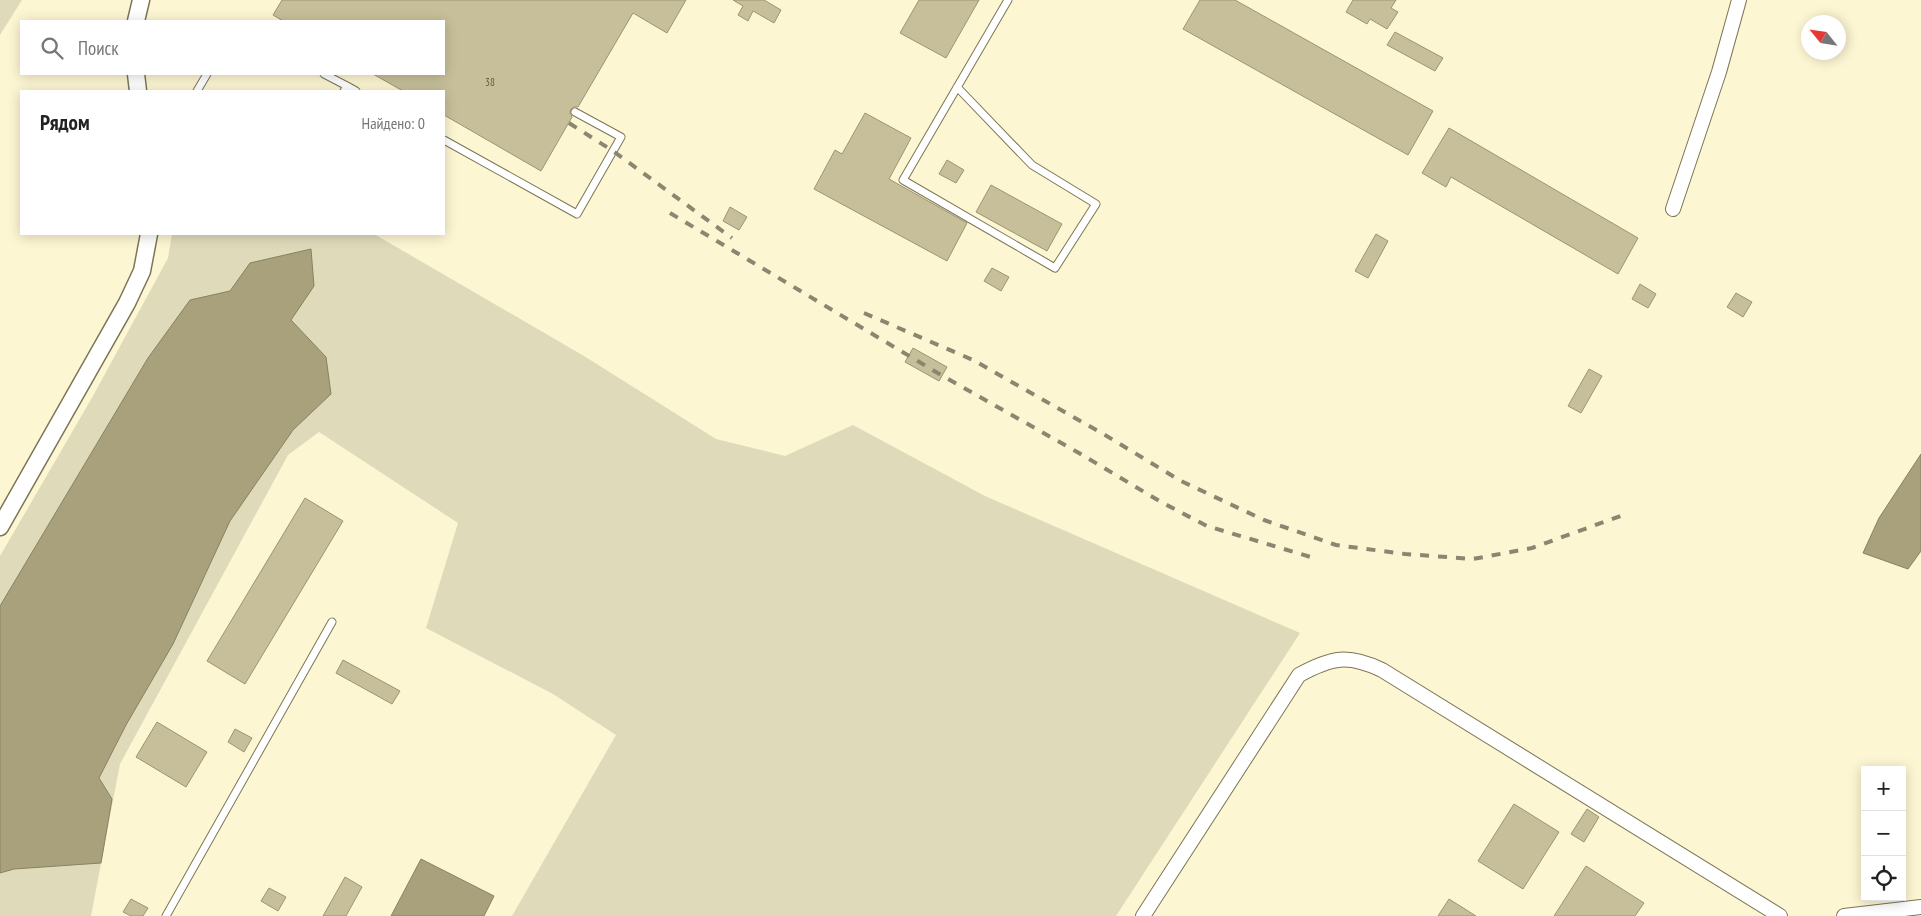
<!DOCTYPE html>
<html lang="ru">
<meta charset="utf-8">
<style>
body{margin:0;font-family:"PT Sans Narrow",sans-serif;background:#f6f6f6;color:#222}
.controls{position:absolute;right:15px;bottom:15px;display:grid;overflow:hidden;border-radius:0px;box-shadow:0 2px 12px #0003}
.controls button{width:45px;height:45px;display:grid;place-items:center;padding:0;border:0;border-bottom:1px solid #e0e0e0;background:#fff;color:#222;font:25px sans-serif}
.compass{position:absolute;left:1801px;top:15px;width:45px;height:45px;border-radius:50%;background:#fff;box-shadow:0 2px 12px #0003;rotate:300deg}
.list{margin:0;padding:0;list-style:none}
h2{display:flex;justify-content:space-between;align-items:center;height:65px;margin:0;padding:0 20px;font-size:21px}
h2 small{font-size:16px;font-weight:400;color:#767676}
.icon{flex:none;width:28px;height:28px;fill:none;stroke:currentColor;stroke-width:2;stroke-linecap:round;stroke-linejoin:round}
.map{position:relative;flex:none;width:1921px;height:916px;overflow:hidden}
.search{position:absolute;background:#fff;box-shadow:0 2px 12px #0003;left:20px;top:20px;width:425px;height:55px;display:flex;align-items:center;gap:12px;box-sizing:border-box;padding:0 18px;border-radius:0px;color:#767676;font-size:19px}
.panel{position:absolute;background:#fff;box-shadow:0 2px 12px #0003;left:20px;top:90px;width:425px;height:145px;border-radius:0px}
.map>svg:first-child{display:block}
</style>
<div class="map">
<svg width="1921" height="916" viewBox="0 0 1921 916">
<rect width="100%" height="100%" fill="#fdf6d3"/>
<path fill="#dfdaba" d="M0,0H22L0,35Z
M172,234H374L584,356L716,439L785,456L853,425L985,496L1300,633L1116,916H512L616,735L553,694L426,628L458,523L319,432L288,455L120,764L91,916H0V556L93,396L168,258Z"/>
<path fill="#a8a17c" stroke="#888264" d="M311,249L314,286L291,320L326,357L331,394L293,430L230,521L173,644L126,725L99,778L112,799L101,863L14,869L0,873V606L148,358L190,300L230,291L250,263Z
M1921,454V551L1908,569L1863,553L1879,518Z
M421,859L494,896L484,916H391Z"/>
<path fill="#c6bf99" stroke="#9b9574" d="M282,0H686L667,33L633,13L578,107H574L571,109L570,113L572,117L541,171L444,115V91H403L373,74H444V21H283L273,15Z
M733,0H764L781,10L774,23L753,11L748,21L738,15L743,6Z
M919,0H979L946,58L900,33Z
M1200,0H1235L1433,111L1408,155L1183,29Z
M1353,0H1396L1391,8L1398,12L1387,29L1370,19L1367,24L1346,12Z
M1395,32L1443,58L1435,71L1387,45Z
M865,113L911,138L889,179L967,223L947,261L814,189L835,150L842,154Z
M1449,128L1638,238L1618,274L1451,177L1446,187L1422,173Z
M947,160L964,170L956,183L939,174Z
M991,185L1062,224L1047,251L976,212Z
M730,207L747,217L739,230L723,221Z
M1376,234L1388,241L1368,278L1355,271Z
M992,268L1009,277L1001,291L984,281Z
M1640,284L1656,294L1648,308L1632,299Z
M1736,293L1752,302L1743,317L1727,307Z
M913,348L947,367L939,381L905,362Z
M1589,369L1602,376L1581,413L1568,406Z
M305,498L343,521L245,684L207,661Z
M343,660L400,691L392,704L336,673Z
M157,722L207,752L186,787L136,757Z
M235,729L252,738L244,752L228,742Z
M1514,804L1559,832L1523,889L1478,861Z
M1587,809L1599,817L1584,842L1571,834Z
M1586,866L1644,903L1635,916H1554Z
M345,877L362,887L346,916H323Z
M269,888L286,897L278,911L261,901Z
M131,899L148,908L143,916H131L123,912Z
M1449,899L1476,916H1438Z"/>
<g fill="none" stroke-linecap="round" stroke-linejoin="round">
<defs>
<path id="service" d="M324,74L347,86L344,91
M347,86L356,91
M957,87L1032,165L1096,204L1055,268L903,180L1008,0
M197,91L207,74
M444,140L577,214L621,137L575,112
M166,916L332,622"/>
<path id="minor" d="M1673,209L1719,72L1739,0
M1143,916L1299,675C1332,657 1348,654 1382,670L1780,916
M1844,916L1921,907"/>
<path id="tertiary" d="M136,21L141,0
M136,74L138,91
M0,527L127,303L142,271L149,234"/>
</defs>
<use href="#service" stroke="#7c7656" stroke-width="9"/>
<use href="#minor" stroke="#7c7656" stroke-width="16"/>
<use href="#tertiary" stroke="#7c7656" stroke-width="19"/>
<use href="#service" stroke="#fff" stroke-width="7"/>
<use href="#minor" stroke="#fff" stroke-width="14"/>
<use href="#tertiary" stroke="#fff" stroke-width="16"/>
<path stroke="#8a866f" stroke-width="4" stroke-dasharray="9 9" stroke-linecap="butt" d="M569,123L613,151L732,238
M670,213L941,375L1079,453L1161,502L1207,526L1314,558
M864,313L973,360L1105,435L1181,481L1264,520L1336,545L1405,554L1473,559L1532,548L1626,514"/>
</g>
<g text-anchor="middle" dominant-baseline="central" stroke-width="4" stroke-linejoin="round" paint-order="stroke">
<g font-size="11" fill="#5f5b47">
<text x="490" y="82">38</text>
</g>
</g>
</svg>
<div class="controls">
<button>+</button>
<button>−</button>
<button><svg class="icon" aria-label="locate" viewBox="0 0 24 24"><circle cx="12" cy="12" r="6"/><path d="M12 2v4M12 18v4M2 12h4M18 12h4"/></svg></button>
</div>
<svg class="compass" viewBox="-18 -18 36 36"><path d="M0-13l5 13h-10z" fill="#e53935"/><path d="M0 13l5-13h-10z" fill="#767676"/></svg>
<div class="search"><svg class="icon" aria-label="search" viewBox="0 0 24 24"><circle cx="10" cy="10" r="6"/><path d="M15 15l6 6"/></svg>Поиск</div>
<section class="panel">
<h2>Рядом<small>Найдено: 0</small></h2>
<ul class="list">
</ul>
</section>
</div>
